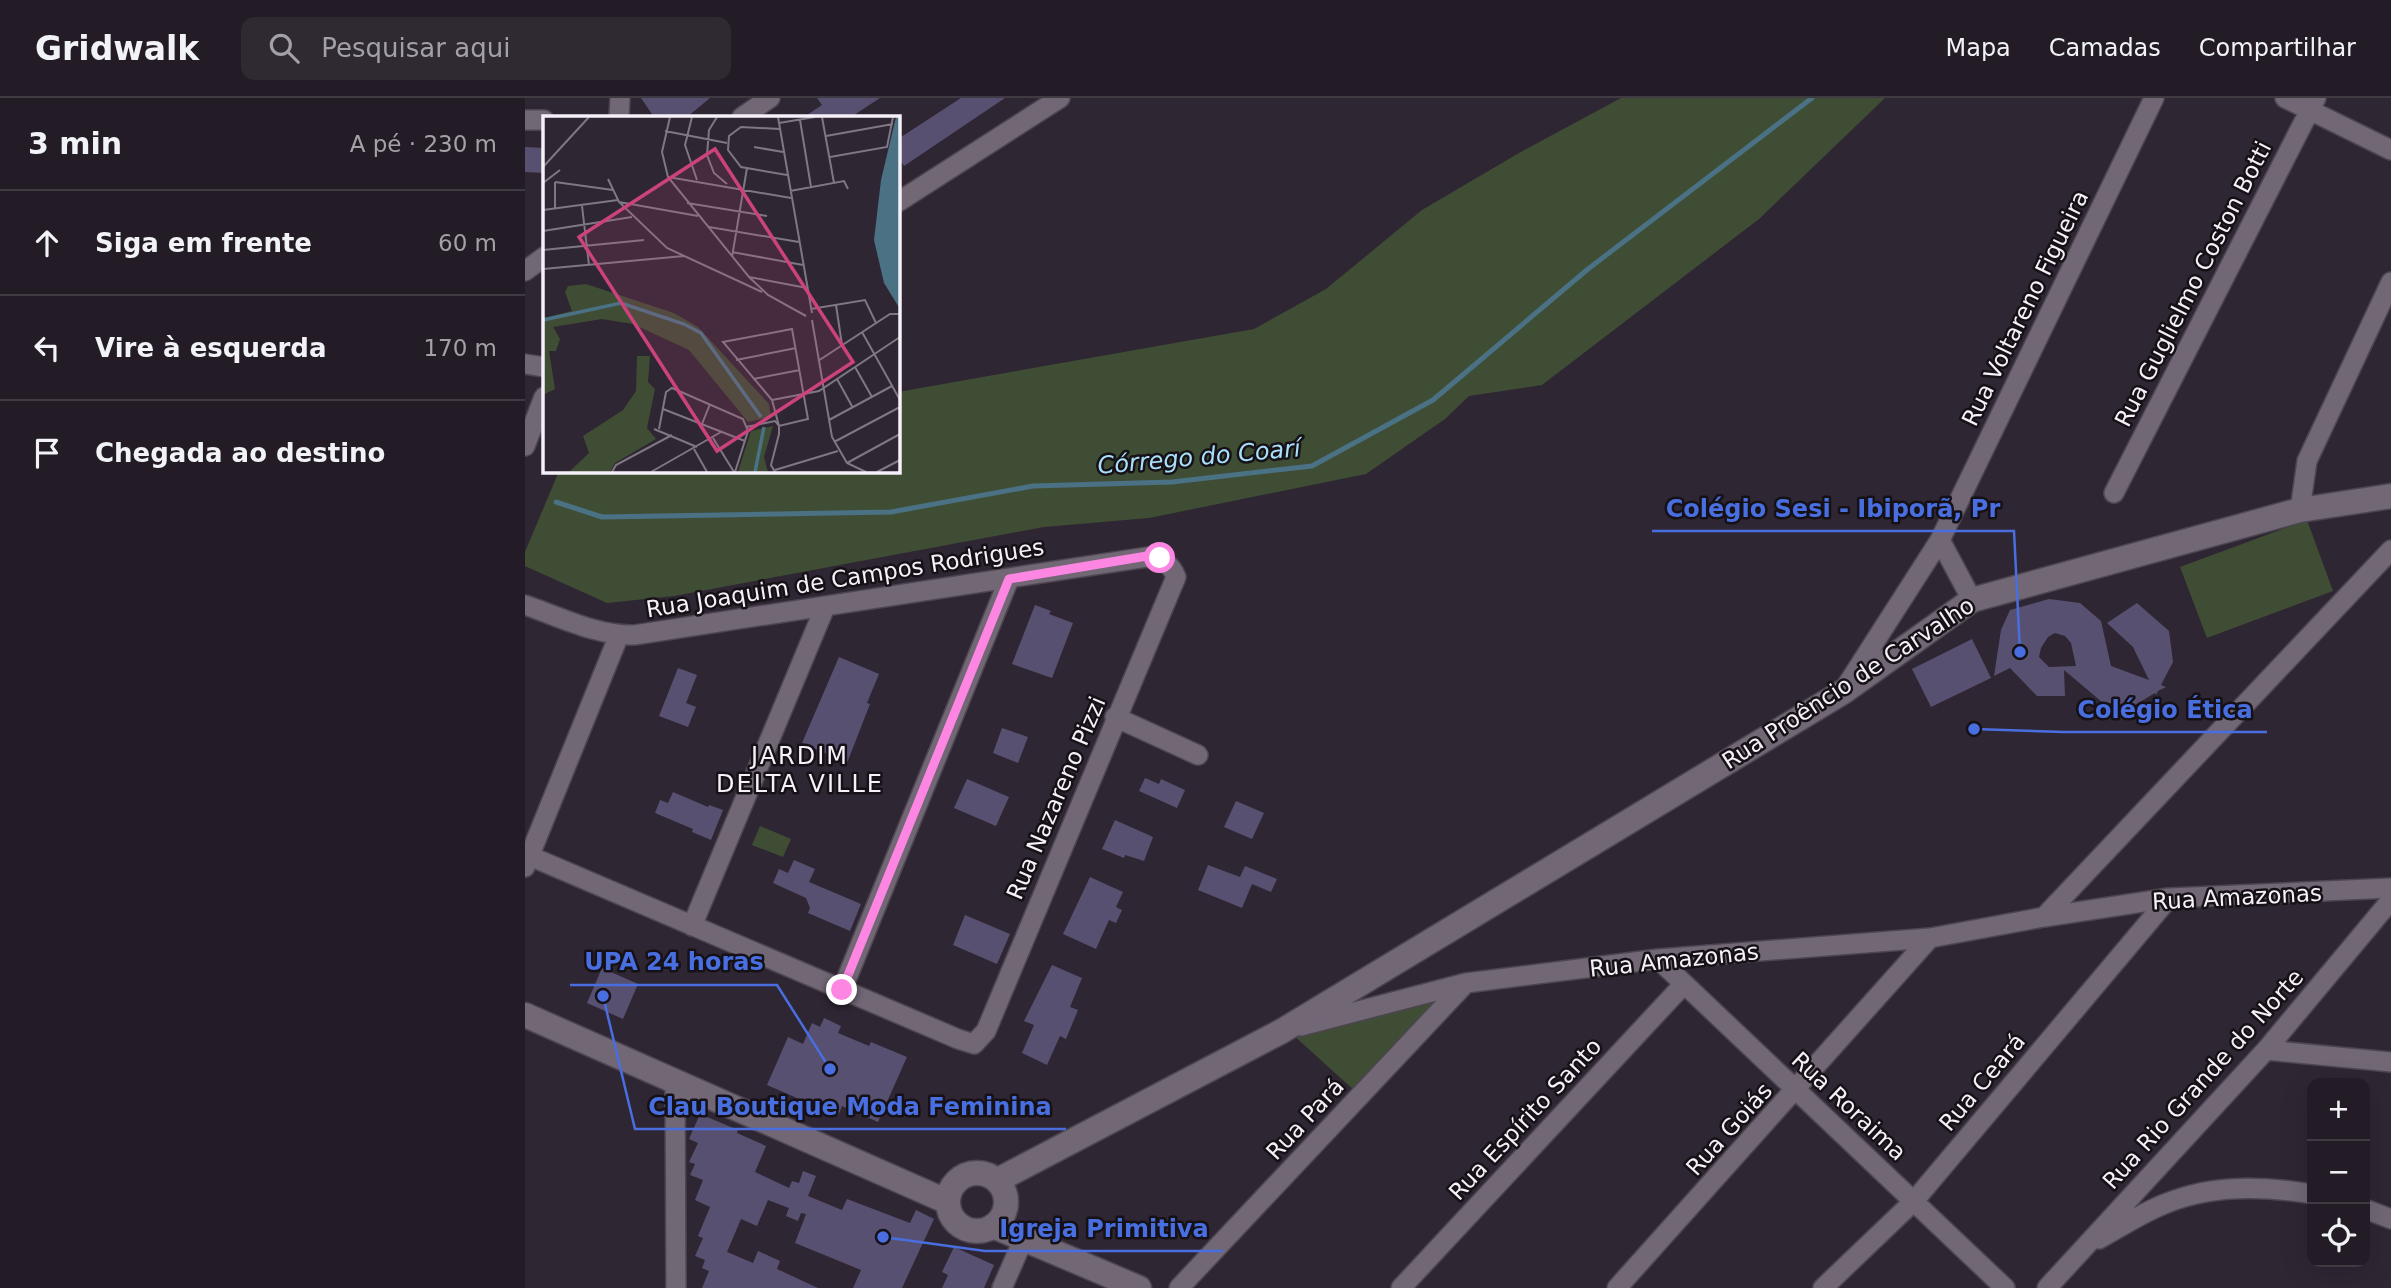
<!DOCTYPE html>
<html lang="pt">
<meta charset="utf-8">
<style>
body{margin:0;font-family:"DejaVu Sans",sans-serif;background:#2f2932;color:#f1f3f6}
.controls{position:absolute;right:21px;bottom:21px;display:grid;overflow:hidden;border-radius:14px;box-shadow:0 7px 28px #0002}
.controls button{width:63px;height:63px;display:grid;place-items:center;padding:0;border:0;border-bottom:2px solid #403a43;background:#231c26;color:#f1f3f6;font:35px sans-serif}
.stop{position:absolute;width:21px;height:21px;margin:-16px;border:5px solid #fd86e2;border-radius:50%;background:#fff}
.stop.end{background:#fd86e2;border-color:#fff;box-shadow:0 2px 7px #0008}
.list{margin:0;padding:0;list-style:none}
h2{display:flex;justify-content:space-between;align-items:center;height:91px;margin:0;padding:0 28px;font-size:30px}
h2 small{font-size:23px;font-weight:400;color:#a3a1a7}
.list li{display:grid;grid-template-columns:46px 1fr auto;gap:21px;align-items:center;box-sizing:border-box;height:105px;padding:0 28px;border-top:2px solid #403a43}
.list b{display:block;font-size:26px;white-space:nowrap}
.list em{font-size:23px;font-style:normal;color:#a3a1a7}
.icon{flex:none;width:38px;height:38px;fill:none;stroke:currentColor;stroke-width:2;stroke-linecap:round;stroke-linejoin:round}
.map{position:relative;flex:none;width:1866px;height:1190px;overflow:hidden}
header{display:flex;align-items:center;gap:42px;box-sizing:border-box;height:98px;padding:0 35px;background:#231c26;border-bottom:2px solid #403a43}
header strong{font-size:33px}
nav{display:flex;gap:38px;margin-inline-start:auto;font-size:24px}
.search{width:490px;height:63px;background:#2f2932;display:flex;align-items:center;gap:18px;box-sizing:border-box;padding:0 24px;border-radius:14px;color:#a3a1a7;font-size:26px}
main{display:flex}
aside{flex:1;background:#231c26}
.map>svg:first-child{display:block}
</style>
<header>
<strong>Gridwalk</strong>
<div class="search"><svg class="icon" aria-label="search" viewBox="0 0 24 24"><circle cx="10" cy="10" r="6"/><path d="M15 15l6 6"/></svg>Pesquisar aqui</div>
<nav><a>Mapa</a><a>Camadas</a><a>Compartilhar</a></nav>
</header>
<main>
<aside>
<h2>3 min<small>A pé · 230 m</small></h2>
<ul class="list">
<li><svg class="icon" aria-label="ahead" viewBox="0 0 24 24"><path d="M12 20V5M6 11l6-6 6 6"/></svg><div><b>Siga em frente</b></div><em>60 m</em></li>
<li><svg class="icon" aria-label="left" viewBox="0 0 24 24"><path d="M17 20v-9H6M10 6l-5 5 5 5"/></svg><div><b>Vire à esquerda</b></div><em>170 m</em></li>
<li><svg class="icon" aria-label="arrive" viewBox="0 0 24 24"><path d="M6 21V4h12l-3 4 3 4H6"/></svg><div><b>Chegada ao destino</b></div></li>
</ul>
</aside>
<div class="map">
<svg width="1866" height="1190" viewBox="0 0 1866 1190">
<rect width="100%" height="100%" fill="#2f2633"/>
<path fill="#3f4d35" d="M1096,0H1360L1234,121L1017,287L944,298L920,321L841,376L624,420L519,429L149,498L82,505L0,468V454L34,373H373V294L729,231L801,191L897,112L994,55Z
M1782,422L1808,493L1682,540L1655,469Z
M235,728L266,741L258,759L227,747Z
M917,900L831,994L766,935Z"/>
<g fill="none" stroke-linecap="round" stroke-linejoin="round">
<path stroke="#4a7184" stroke-width="5" d="M31,404L77,419L366,414L508,388L647,384L787,368L908,302L1063,171L1287,0"/>
</g>
<path fill="#585070" fill-rule="evenodd" d="M116,0H185L162,19H129Z
M292,0H355L326,19H279L297,7Z
M436,0H480L379,68L373,59V41Z
M0,49L19,50V75L0,74Z
M1524,501L1555,505L1576,523L1586,568L1624,582L1608,549L1582,525L1612,505L1644,533L1648,564L1636,587L1641,589L1633,593L1631,597L1630,595L1608,608L1577,604L1539,572L1540,598H1512L1485,570L1469,578L1476,532L1485,512ZM1530,535L1540,538L1546,545L1551,568L1524,569L1514,559L1516,550L1523,539Z
M510,507L526,513L524,516L548,525L527,580L487,566Z
M1447,541L1466,580L1406,609L1387,571Z
M314,559L354,576L342,605L345,606L322,665L277,645Z
M153,570L172,577L161,605L171,609L163,629L134,618Z
M477,630L503,639L493,665L468,655Z
M620,680L634,686L636,681L660,692L652,710L614,693Z
M442,681L484,699L471,728L429,710Z
M148,694L183,709L184,707L198,712L186,742L167,734L168,731L130,715L135,702L143,705Z
M711,703L739,715L727,741L699,729Z
M590,722L628,739L619,763L600,757L599,760L577,751Z
M269,762L290,771L284,784L336,806L325,833L283,815L285,810L281,800L248,785L254,771L263,775Z
M683,767L715,779L720,768L752,781L746,794L727,786L717,810L673,792Z
M565,779L598,794L591,809L597,812L591,825L584,822L571,851L538,836Z
M440,817L485,836L472,866L428,847Z
M527,867L557,880L545,909L553,912L541,941L535,938L522,967L497,955L509,927L499,923Z
M77,870L113,886L98,921L62,905Z
M299,920L316,928L313,935L344,948L346,944L382,959L353,1024L317,1008L313,1018L242,987L263,939L278,946L287,925L295,929Z
M175,1016L213,1032L212,1035L241,1048L230,1074L264,1090L267,1083L274,1085L278,1073L291,1078L283,1098L317,1112L322,1101L385,1125L391,1112L409,1121L377,1190H328L336,1172L270,1145L281,1116L276,1115L273,1123L261,1118L264,1110L243,1102L232,1128L216,1121L202,1154L228,1165L233,1153L255,1163L252,1171L293,1190H177L184,1173L177,1170L180,1162L170,1158L178,1140L173,1138L185,1109L170,1102L178,1082L165,1077L170,1066L164,1064L173,1045L164,1041Z
M429,1149L469,1167L459,1190H417L423,1177L417,1174Z"/>
<g fill="none" stroke-linecap="round" stroke-linejoin="round">
<defs>
<path id="minor" d="M1760,0L1866,52
M94,19L95,0
M217,19L245,0
M0,22H19
M373,104L535,0
M0,173L19,159
M0,266L19,269
M0,348L19,299
M1589,395L1791,0
M1775,412L1782,363L1866,184
M1415,442L1447,502
M0,507C35,519 72,538 109,537L622,459C636,461 646,465 651,479L461,933L449,946L433,941L0,756
M1322,587L1415,442L1629,0
M590,619L673,657
M0,769L94,537
M1519,819L1866,452
M167,828L300,509
M1133,861L1480,1190
M317,892L484,481
M776,928L941,885L1133,861L1405,840L1519,819L1644,800L1866,790
M1741,952L1866,964
M150,982L151,1190
M1840,1111L1866,1121
M1574,1141C1596,1129 1618,1114 1642,1105C1688,1086 1739,1088 1787,1096
M477,1190L499,1140
M654,1190L940,886
M876,1190L1159,886
M1092,1190L1405,840
M1298,1190L1389,1103L1644,800
M1522,1190L1741,952L1866,802"/>
<path id="tertiary" d="M0,917L423,1104
M423 1104a29 29 0 1 1 58 0a29 29 0 1 1-58 0Z
M473,1082L757,933L1318,594L1447,502L1775,412L1866,398
M468,1128L614,1190"/>
</defs>
<use href="#minor" stroke="#4d4550" stroke-width="22"/>
<use href="#tertiary" stroke="#4d4550" stroke-width="27"/>
<use href="#minor" stroke="#716775" stroke-width="19"/>
<use href="#tertiary" stroke="#716775" stroke-width="24"/>
</g>
<g fill="none" stroke-linecap="round" stroke-linejoin="round">
<path stroke="#fd86e2" stroke-width="9" d="M317,892L484,481L622,458L635,460"/>
</g>
<g text-anchor="middle" dominant-baseline="central" stroke-width="5" stroke-linejoin="round" paint-order="stroke">
<g font-size="23" fill="#f6f0f9" stroke="#151116">
<text transform="translate(1668 186) rotate(-63)">Rua Guglielmo Coston Botti</text>
<text transform="translate(1500 210) rotate(-64)">Rua Voltareno Figueira</text>
<text transform="translate(320 480) rotate(-9)">Rua Joaquim de Campos Rodrigues</text>
<text transform="translate(1323 585) rotate(-33)">Rua Proêncio de Carvalho</text>
<text transform="translate(531 700) rotate(-67)">Rua Nazareno Pizzi</text>
<text transform="translate(1712 799) rotate(-3)">Rua Amazonas</text>
<text transform="translate(1149 862) rotate(-6)">Rua Amazonas</text>
<text transform="translate(1678 981) rotate(-48)">Rua Rio Grande do Norte</text>
<text transform="translate(1457 984) rotate(-50)">Rua Ceará</text>
<text transform="translate(1324 1008) rotate(43)">Rua Roraima</text>
<text transform="translate(780 1021) rotate(-47)">Rua Pará</text>
<text transform="translate(1000 1021) rotate(-47)">Rua Espírito Santo</text>
<text transform="translate(1204 1031) rotate(-48)">Rua Goiás</text>
</g>
<g font-size="24" font-style="italic" fill="#a9dffa" stroke="#151116">
<text transform="translate(674 359) rotate(-5)">Córrego do Coarí</text>
</g>
<g font-size="24" letter-spacing="2" fill="#f6f0f9" stroke="#151116">
<text x="275" y="658">JARDIM<tspan x="275" dy="28">DELTA VILLE</tspan></text>
</g>
</g>
<g transform="translate(18 18)">
<rect width="357" height="357" fill="#2f2633"/>
<path d="M43,168L131,197L155,211L226,288L228,301L205,306L146,234L90,208L59,203L10,211L17,223L13,235H6L12,273L0,279V192L1,202L29,195L22,176L25,170ZM94,240H107L105,266L112,273L104,312L113,323L72,347L67,356H26L46,337L40,320L80,294L93,275ZM230,310L221,341L225,356H195L208,315Z" fill="#3f4d35"/>
<path d="M353,1H357V193L341,167L331,124L338,64Z" fill="#4a7184"/>
<path fill="none" stroke="#4a7184" stroke-width="3.5" d="M0,204L78,187L141,208L158,217L218,301M212,356L221,311"/>
<path fill="none" stroke="#7f7782" stroke-width="2" d="M127,1L119,36L125,61L206,161L225,179L263,200M149,1L142,29L154,64M174,1L166,14L164,39L171,57L184,68M235,1L269,197M279,1L291,67M257,4L268,71M236,7L272,1M237,13L198,11L186,20L185,34L198,51L244,59M122,15L184,27M283,20L350,8M211,31L240,36M287,41L344,31L350,1M0,51L46,1M125,61L248,82M65,63L76,86L124,132L219,176M12,66L70,74M0,67L17,54M247,75L301,65L305,73M76,86L155,100M144,87L224,100M39,90L46,149M12,93V66M0,94L75,84M166,111L256,126M0,115L89,101M0,134L101,124M189,136L260,149M189,141L204,52M0,153L141,140M206,161L264,172M293,189L299,229M268,193L322,184L333,207M269,204L289,321L304,347L323,356M319,216L357,284M193,244L253,232M275,245L347,198H357M312,251L329,281M210,263L257,254M294,263L310,292M229,284L276,275L357,221M120,293L202,325M286,304L349,270M159,308L167,288M203,311L232,305L236,310L265,303L249,213L180,226L229,284L236,310V318L228,349L232,356M111,313L154,331M116,313L123,276L129,272L200,303L205,315L192,356M170,322L191,356M291,326L357,291M151,333L164,356M304,347L357,318M232,354L295,335M69,356L73,349L129,319M108,356L178,316M334,356L357,344"/>
<path fill="#cc437b" fill-opacity="0.15" stroke="#cc437b" stroke-width="3.5" d="M172,33L310,246L174,335L36,121Z"/>
<rect width="357" height="357" fill="none" stroke="#f6f0f9" stroke-width="3.5"/>
</g>
<path fill="none" stroke="#486edf" stroke-width="2.5" d="M1495 554L1489 433H1127M1449 631L1539 634H1742M305 971L252 887H45M78 898L110 1031H541M358 1139L460 1153H698"/>
<g fill="#486edf" stroke="#151116" stroke-width="2.5">
<circle cx="1495" cy="554" r="7"/>
<circle cx="1449" cy="631" r="7"/>
<circle cx="305" cy="971" r="7"/>
<circle cx="78" cy="898" r="7"/>
<circle cx="358" cy="1139" r="7"/>
</g>
<g font-size="24" text-anchor="middle" font-weight="bold" fill="#486edf" stroke="#151116" stroke-width="5" stroke-linejoin="round" paint-order="stroke">
<text x="1308" y="419">Colégio Sesi - Ibiporã, Pr</text>
<text x="1640" y="620">Colégio Ética</text>
<text x="149" y="872">UPA 24 horas</text>
<text x="325" y="1017">Clau Boutique Moda Feminina</text>
<text x="579" y="1139">Igreja Primitiva</text>
</g>
</svg>
<div class="controls">
<button>+</button>
<button>−</button>
<button><svg class="icon" aria-label="locate" viewBox="0 0 24 24"><circle cx="12" cy="12" r="6"/><path d="M12 2v4M12 18v4M2 12h4M18 12h4"/></svg></button>
</div>
<div class="stop" style="left:635px;top:460px"></div>
<div class="stop end" style="left:317px;top:892px"></div>
</div>
</main>
